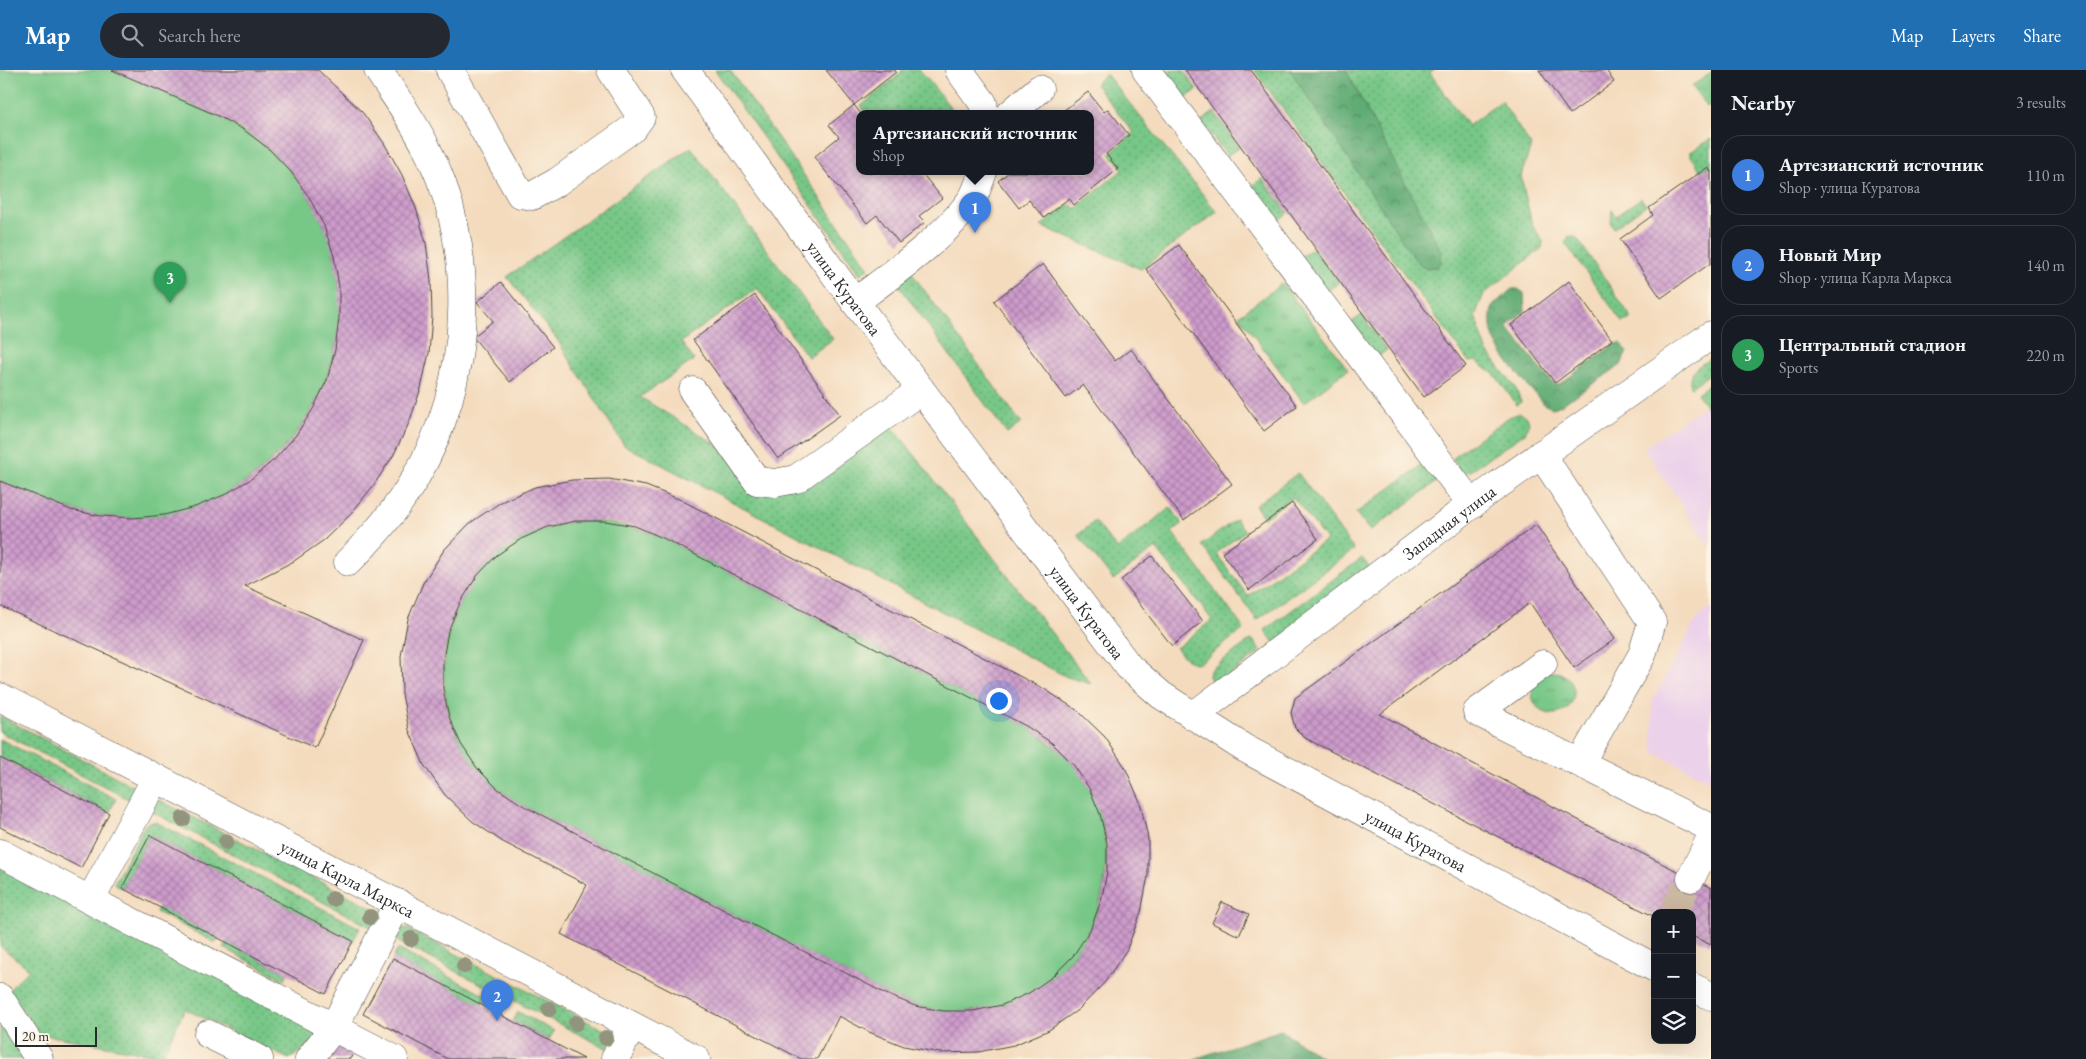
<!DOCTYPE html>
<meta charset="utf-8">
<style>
body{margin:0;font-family:"EB Garamond",serif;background:#242831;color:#f1f3f6}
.controls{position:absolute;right:15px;bottom:15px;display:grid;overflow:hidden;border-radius:10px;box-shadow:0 5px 20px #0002}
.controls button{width:45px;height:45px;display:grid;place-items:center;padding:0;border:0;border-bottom:1px solid #363941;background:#171b24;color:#f1f3f6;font:25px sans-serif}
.scale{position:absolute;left:15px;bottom:12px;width:82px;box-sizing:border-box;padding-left:5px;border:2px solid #2b2b2b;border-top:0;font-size:14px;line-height:18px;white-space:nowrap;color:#2b2b2b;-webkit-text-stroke:4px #fcf5e5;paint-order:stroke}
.you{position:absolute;left:998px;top:630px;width:18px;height:18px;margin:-12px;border:4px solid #fff;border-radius:50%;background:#1a73e8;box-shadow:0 0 0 8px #1a73e833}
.badge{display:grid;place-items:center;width:32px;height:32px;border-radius:50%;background:#1f6fb2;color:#fff;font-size:16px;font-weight:700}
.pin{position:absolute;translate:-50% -41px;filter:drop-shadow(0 1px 2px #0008)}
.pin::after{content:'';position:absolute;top:26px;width:18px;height:15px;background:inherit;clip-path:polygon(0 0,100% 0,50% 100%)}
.popup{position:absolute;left:856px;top:40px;width:238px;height:65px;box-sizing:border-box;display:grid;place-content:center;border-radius:10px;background:#171b24;filter:drop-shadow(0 1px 4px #0005);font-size:16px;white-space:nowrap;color:#9ea1a6}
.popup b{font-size:19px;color:#f1f3f6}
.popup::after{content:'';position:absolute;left:50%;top:100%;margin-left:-10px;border:10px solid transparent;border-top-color:#171b24}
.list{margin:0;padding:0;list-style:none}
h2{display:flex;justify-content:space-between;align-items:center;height:65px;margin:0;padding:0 20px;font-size:21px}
h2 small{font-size:16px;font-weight:400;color:#9ea1a6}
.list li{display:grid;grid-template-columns:32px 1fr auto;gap:15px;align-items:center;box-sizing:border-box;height:80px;margin:0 10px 10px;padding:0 10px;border:1px solid #363941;border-radius:20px}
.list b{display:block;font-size:19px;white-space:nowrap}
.list p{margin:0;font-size:16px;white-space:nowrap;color:#9ea1a6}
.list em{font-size:16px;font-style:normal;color:#9ea1a6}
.icon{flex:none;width:28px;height:28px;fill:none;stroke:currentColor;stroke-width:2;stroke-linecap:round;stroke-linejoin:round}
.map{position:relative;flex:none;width:1711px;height:989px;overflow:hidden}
header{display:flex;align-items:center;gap:30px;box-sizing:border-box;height:70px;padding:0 25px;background:#1f6fb2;color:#fff}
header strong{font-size:24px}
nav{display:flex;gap:28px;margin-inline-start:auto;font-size:18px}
.search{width:350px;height:45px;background:#242831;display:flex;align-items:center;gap:12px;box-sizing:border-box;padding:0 18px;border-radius:28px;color:#9ea1a6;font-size:19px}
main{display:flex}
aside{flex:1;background:#171b24}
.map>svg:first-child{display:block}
</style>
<header>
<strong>Map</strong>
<div class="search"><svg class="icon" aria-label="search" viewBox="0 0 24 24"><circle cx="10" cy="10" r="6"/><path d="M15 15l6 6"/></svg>Search here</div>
<nav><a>Map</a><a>Layers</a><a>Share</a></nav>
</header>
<main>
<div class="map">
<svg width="1711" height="989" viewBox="0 0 1711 989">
<defs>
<pattern id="grass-dots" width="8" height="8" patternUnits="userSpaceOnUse" patternTransform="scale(1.25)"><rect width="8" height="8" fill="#77c787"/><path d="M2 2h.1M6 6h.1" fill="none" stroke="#62a26f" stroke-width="1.8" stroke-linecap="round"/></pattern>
<pattern id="forest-crowns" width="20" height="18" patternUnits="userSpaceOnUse" patternTransform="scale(1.25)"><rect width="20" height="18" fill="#61ac74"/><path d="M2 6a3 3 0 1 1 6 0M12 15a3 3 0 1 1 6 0" fill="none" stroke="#508c5f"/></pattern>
<pattern id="park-tufts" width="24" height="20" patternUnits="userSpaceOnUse" patternTransform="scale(1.25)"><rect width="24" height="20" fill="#77c787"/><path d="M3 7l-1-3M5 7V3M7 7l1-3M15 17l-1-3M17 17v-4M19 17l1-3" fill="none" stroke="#62a26f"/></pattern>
<pattern id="building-cross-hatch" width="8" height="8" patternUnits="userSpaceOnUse" patternTransform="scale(1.25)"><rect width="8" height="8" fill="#ce9bcc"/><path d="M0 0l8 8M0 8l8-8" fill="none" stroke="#a77fa6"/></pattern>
</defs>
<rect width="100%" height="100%" fill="#fcf5e5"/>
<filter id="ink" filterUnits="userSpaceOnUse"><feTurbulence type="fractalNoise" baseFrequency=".02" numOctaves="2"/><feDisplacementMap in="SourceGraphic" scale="10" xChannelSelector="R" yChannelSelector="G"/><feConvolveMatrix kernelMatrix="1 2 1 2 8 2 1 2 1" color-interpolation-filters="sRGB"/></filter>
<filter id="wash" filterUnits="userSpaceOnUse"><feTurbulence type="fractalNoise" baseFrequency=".0096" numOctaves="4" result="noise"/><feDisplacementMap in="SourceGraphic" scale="20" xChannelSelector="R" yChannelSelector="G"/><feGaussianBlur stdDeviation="1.12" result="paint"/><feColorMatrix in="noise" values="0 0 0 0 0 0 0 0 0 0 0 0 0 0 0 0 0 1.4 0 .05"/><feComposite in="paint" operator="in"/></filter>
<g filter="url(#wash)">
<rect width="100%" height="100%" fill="#f4dbbe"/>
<path fill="#ecd1ea" d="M1711,331V479L1644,378Z
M1711,537V711L1653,682L1652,632L1696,550Z"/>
<path fill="url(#grass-dots)" stroke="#517959" d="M715,0H730L869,198L860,204Z
M901,0H920L956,44H867L861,36L902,2Z
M1163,0H1183L1197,20L1184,29Z
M1254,0H1433L1430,3L1468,56L1501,31L1531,76L1521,106L1532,155L1543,171L1542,178L1484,224L1475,246L1487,281L1516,319L1521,332L1517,335L1495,305L1476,291L1469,292Z
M1106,4L1217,142L1141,199L1041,156L1070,134L1075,139L1123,99L1110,84L1134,63L1095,14Z
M1214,42L1239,77L1227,86L1201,52Z
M1711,69V99L1709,96L1701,101L1689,83Z
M691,77L833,269L808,287L757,218L681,272L694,290L640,327L724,379L752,416L889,352L1091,614L1067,607L624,375L556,268L507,207Z
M1262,108L1288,143L1275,153L1250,118Z
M1641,128L1646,135L1614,158L1611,154L1612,140L1616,146Z
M1569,166L1577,168L1631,247L1629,250L1622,252L1620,249L1565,173Z
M1313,178L1339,213L1325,222L1300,187Z
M909,199L1021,353L1007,364L895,210Z
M1362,245L1387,280L1374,289L1349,254Z
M1711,288V303L1691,317C1686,302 1700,295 1711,288Z
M1711,313V342H1710L1697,323Z
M1520,343L1527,347L1529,353L1525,363L1470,401L1461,403L1453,389L1455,385L1509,347Z
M1426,392L1439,410L1370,461L1356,443Z
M1298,403L1354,480L1257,550L1202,475L1236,449L1245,461L1216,483L1248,526L1326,470L1293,427L1264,448L1255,435Z
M1171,437L1182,454L1172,462L1244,559L1198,594L1187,590L1176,578L1212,550L1156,478L1113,510L1078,465L1095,451L1117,479Z
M1362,488L1372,500L1274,573L1265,560Z
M1252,569L1261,581L1215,617L1209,606L1210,600Z
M0,646L135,717L134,732L0,662Z
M0,669L116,729L109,743L0,687Z
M159,730L375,839L377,849L374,859L147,739Z
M150,752H156L360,858L353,871L150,765L122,818L114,813L145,755Z
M0,792L325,959L304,979L289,989L185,939L162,986L40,964L8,921L29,899L0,876Z
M159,837L218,868L216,873L156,842Z
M406,858L610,963L608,979L389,867L398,860Z
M226,872L287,904L285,910L224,878Z
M398,879L486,926L482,935L393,888Z
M518,942L554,961L549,970L513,951Z
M0,957L9,963L28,989H0Z"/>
<path fill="url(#forest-crowns)" stroke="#466c50" d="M1290,0H1346L1441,181V191L1437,197L1424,198L1414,188Z
M1512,219H1518L1524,223L1525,241L1509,254L1508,258L1554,315H1558L1615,274L1621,273L1627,282L1621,295L1561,335L1553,338L1545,335C1528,316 1499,286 1492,263C1490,253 1491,245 1492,236Z
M1281,960L1324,989H1194Z"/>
<path fill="url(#park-tufts)" stroke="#517959" d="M1711,3V34L1707,37L1692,16Z
M1282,213L1348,299L1304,333L1239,246Z
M1532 623a21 21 0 1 1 42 0a21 21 0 1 1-42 0Z"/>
<path fill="#77c787" stroke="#517959" d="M0,0C27,0 53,0 80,0C90,0 103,0 112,0C130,5 148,15 164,22C224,48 274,70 309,127C401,276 274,469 102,446C66,442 33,424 0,411Z
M576,451C608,451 634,456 663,468L1026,656C1051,673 1076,691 1090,719C1141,824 1065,951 944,941C924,939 905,932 886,924L524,736C507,725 490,714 477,698C426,635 435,539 497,486C520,466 548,457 576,451Z"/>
<g id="blocks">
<path fill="url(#building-cross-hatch)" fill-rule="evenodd" d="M112,0H318L363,43L384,73L402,105L416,138L426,173L431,210L432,246L429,283L421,318L409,353L393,386L373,416L350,445L324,470L294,491L245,516L364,570L315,678L0,536V411L71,440L101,446L133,448L164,445L195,437L224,425L251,409L275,389L296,365L313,339L327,310L335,280L339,248V217L334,186L324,156L309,127L291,102L269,79L244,60L216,45Z
M826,0H895L896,2L854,35Z
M1185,0H1251L1466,296L1424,327Z
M1539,0H1606L1614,12L1570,44Z
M1088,22L1104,42L1108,39L1129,65L1106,84L1118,99L1074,135L1069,128L1044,148L1029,130L1019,138L998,111L1009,102H1090V44H1059Z
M854,35L861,44L860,102H921L942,128L919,146L925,152L899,173L877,145L867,153L814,87L839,67L829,55Z
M1708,97L1711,102V193L1661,228L1620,169L1653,145L1649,138Z
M1179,175L1297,336L1264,361L1146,199Z
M1043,194L1115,291L1131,279L1232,414L1184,450L1083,315L1066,328L994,231Z
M1569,211L1612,270L1555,313L1511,255Z
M501,212L553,277L510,312L473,267L493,251L477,232Z
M755,225L840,345L778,389L693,270Z
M609,409L646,416L681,430L1046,620L1078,641L1105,667L1125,697L1140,732L1148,768V806L1141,842L1127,879L1105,912L1079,939L1049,960L1014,975L978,982L940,983L904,976L869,962L839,946L817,989H801L561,864L587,815L503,772L472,751L445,725L424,695L409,660L402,624L401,586L408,549L423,513L444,480L470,453L501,432L535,417L572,410ZM576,451H605L635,456L663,468L1026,656L1052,673L1073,694L1089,718L1100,744L1107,773V802L1101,831L1090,860L1073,886L1052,907L1029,923L1002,935L973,941H944L915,936L886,924L524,736L498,719L477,698L461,674L449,647L443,619V590L448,561L460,533L477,506L497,485L521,469L548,457Z
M1292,433L1318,469L1249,520L1222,483Z
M1536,455L1615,569L1574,598L1530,533L1380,644L1629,777L1711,818V875L1692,866V843H1655V847L1305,668L1295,658L1291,643L1295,628Z
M1152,486L1203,551L1172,576L1121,510Z
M0,688L109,743L81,798L0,757Z
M150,765L353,871L326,924L122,818Z
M1222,832L1249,844L1239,866L1212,853Z
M393,888L584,989H448L363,944Z
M334,971L354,982L350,989H324Z"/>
</g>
</g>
<g filter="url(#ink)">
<use href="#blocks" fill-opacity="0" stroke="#494541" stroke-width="1"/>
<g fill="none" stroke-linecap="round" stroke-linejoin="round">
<path stroke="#ccb8a1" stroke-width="28" stroke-dasharray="28 14" stroke-linecap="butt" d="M1673,843L1691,808"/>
<defs>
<g id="minor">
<path d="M450,0L520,124L532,126L557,112L633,58L641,47L611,0"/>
<path id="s1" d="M685,0L855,232L1129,597L1161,625L1244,678L1655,898"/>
<path d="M959,0L983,33L985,44"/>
<path d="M1146,0L1472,435"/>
<path d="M1010,44L1039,19"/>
<path d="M855,232C890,206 950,163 973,127C977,120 980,110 983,102"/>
<path d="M693,321L757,411L775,413L796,409L921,320"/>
<path d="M1541,384L1652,552L1642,585L1580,693"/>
<path d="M348,492C373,467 396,441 414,410C473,312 479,179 426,77C413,50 394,25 378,0"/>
<path d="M1543,594L1477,642L1711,758"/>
<path id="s2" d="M0,627L696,989"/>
<path id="s3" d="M1193,646L1488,422L1711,265"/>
<path d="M0,783L394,989"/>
<path d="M1691,808L1711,767"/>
<path d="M91,829L156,708"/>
<path d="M1692,917L1711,926"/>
<path d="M0,928L39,989"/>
<path d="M208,964L259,989"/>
<path d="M309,989L334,957L398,833"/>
<path d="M615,989L632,956"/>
</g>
</defs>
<use href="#minor" stroke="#494541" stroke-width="29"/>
<use href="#minor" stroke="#fff" stroke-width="28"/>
</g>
<g fill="#92947d">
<circle cx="183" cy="749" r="8"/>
<circle cx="226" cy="772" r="8"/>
<circle cx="333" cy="829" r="8"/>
<circle cx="370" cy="847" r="8"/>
<circle cx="411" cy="869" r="8"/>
<circle cx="464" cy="896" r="8"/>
<circle cx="549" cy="939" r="8"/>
<circle cx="576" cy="953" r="8"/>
<circle cx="606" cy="968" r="8"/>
</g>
</g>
<g text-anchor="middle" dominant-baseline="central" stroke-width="4.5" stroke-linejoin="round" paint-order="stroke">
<g font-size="18" fill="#2b2b2b" stroke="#fcf5e5">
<text stroke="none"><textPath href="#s1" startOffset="270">улица Куратова</textPath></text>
<text stroke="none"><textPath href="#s3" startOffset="321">Западная улица</textPath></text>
<text stroke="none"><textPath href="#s1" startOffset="675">улица Куратова</textPath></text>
<text stroke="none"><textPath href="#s1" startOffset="1080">улица Куратова</textPath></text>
<text stroke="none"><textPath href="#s2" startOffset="392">улица Карла Маркса</textPath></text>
</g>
</g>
</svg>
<div class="controls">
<button>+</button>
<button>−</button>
<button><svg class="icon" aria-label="layers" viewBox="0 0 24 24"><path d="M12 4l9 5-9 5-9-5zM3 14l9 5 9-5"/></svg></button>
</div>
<div class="scale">20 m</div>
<div class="you"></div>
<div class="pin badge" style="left:975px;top:163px;background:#3f7fe0">1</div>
<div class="popup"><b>Артезианский источник</b>Shop</div>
<div class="pin badge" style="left:497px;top:951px;background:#3f7fe0">2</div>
<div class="pin badge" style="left:170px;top:233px;background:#2e9e5b">3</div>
</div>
<aside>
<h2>Nearby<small>3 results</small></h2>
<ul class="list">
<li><span class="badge" style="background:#3f7fe0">1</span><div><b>Артезианский источник</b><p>Shop · улица Куратова</p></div><em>110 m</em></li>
<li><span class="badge" style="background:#3f7fe0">2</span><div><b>Новый Мир</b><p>Shop · улица Карла Маркса</p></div><em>140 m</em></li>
<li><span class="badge" style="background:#2e9e5b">3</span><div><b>Центральный стадион</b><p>Sports</p></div><em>220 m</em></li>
</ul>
</aside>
</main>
